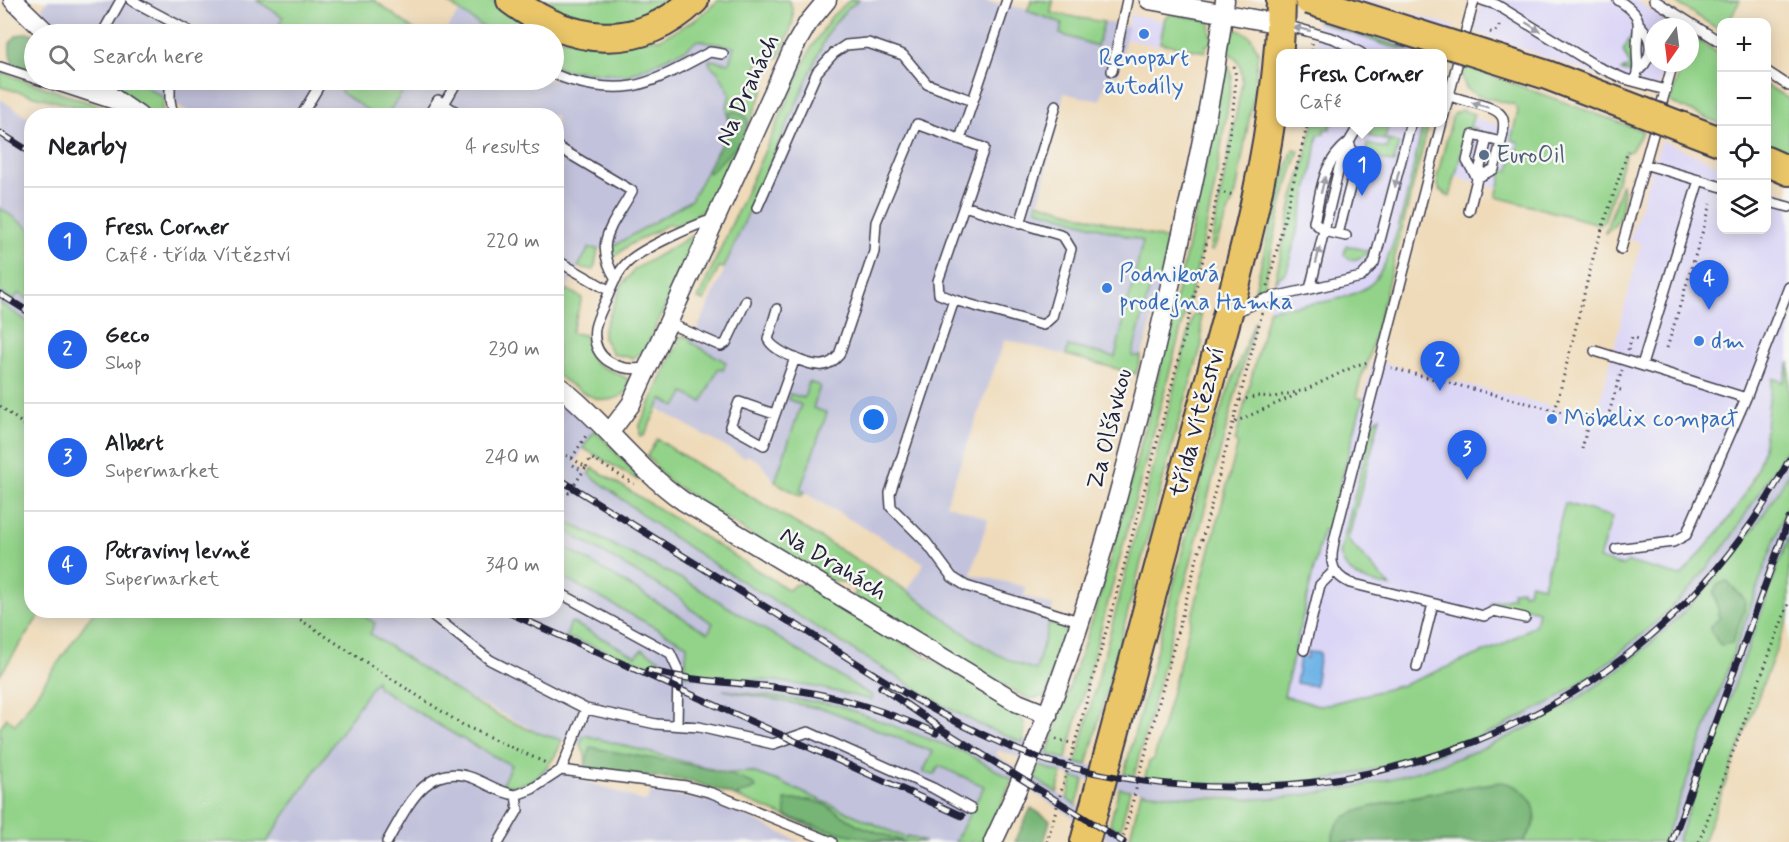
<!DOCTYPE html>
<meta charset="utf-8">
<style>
body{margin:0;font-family:Mynerve,sans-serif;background:#f6f6f6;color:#202124}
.controls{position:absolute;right:18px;top:18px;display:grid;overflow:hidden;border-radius:12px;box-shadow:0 3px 15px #0003}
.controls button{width:54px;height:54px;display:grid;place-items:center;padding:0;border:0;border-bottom:2px solid #e0e0e0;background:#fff;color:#202124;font:30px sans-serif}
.compass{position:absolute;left:1645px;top:18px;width:54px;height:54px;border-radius:50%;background:#fff;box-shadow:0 3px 15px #0003;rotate:194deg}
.you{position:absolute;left:874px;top:420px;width:21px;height:21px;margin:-15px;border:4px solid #fff;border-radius:50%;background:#1a73e8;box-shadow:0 0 0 9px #1a73e833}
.badge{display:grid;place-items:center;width:39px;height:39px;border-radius:50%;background:#2563eb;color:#fff;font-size:20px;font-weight:700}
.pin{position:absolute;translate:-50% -50px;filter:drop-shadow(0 2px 3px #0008)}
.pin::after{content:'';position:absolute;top:32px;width:21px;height:18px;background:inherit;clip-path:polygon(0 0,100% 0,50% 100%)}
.popup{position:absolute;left:1276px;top:49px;width:171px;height:78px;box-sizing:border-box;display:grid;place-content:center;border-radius:12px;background:#fff;filter:drop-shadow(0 2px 4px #0005);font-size:20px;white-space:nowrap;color:#757577}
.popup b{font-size:22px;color:#202124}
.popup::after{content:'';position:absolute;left:50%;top:100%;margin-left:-12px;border:12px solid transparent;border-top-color:#fff}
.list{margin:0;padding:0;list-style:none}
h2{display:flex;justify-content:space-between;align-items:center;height:78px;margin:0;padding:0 24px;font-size:26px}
h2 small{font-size:20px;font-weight:400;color:#757577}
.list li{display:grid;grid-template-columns:39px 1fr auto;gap:18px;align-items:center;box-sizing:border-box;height:108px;padding:0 24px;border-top:2px solid #e0e0e0}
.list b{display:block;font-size:22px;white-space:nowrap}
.list p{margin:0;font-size:20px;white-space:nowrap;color:#757577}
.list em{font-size:20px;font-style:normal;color:#757577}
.icon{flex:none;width:33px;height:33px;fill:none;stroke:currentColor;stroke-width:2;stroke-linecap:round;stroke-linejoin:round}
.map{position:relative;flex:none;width:1789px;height:842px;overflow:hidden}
.search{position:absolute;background:#fff;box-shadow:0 3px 15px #0003;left:24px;top:24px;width:540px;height:66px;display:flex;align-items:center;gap:15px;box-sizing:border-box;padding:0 21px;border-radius:33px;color:#757577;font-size:22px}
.panel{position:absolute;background:#fff;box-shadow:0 3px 15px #0003;left:24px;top:108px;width:540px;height:510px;border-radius:24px}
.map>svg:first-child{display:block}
</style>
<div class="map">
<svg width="1789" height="842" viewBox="0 0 1789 842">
<rect width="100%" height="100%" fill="#f6f6f2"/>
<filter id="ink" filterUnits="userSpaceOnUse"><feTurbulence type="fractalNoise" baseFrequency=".0167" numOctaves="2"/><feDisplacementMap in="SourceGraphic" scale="12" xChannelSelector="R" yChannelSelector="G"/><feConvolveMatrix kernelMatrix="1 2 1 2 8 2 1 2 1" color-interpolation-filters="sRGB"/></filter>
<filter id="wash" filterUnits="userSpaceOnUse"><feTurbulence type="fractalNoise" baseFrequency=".008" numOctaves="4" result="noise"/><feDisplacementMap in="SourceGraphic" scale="24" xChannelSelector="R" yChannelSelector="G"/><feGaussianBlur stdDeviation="1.35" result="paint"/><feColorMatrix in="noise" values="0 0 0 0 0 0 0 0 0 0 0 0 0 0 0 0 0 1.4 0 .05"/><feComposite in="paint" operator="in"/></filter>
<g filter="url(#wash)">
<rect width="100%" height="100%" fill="#efdbba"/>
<path fill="#dcd6f6" d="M1317,0H1366L1454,26L1443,70V53H1315Z
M1482,0H1636L1657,14L1670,27H1654V63H1665L1656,97L1474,31Z
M1130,14L1164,21L1158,46L1125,39Z
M1465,116L1525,132L1509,191L1449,175Z
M1313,123H1429L1373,343L1261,340Z
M1661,140L1721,166L1722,230H1766L1767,186L1789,195V363L1783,382L1772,379L1761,457L1736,510L1681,576L1628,562L1623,566L1599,559L1611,517L1566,503L1535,625L1526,631L1504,644L1403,685L1321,706L1284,696L1323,530H1328L1373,360L1596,418L1641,243L1630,239Z"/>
<path fill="#c2c2dc" d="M48,0H269L316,34H63L41,9Z
M859,0H978L1128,26L1118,75L1108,74L1100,101L1064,93L1039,202L1171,241L1150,328L1136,374L1005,339L946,504L988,519L971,574L1026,587L1024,596L1053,606L1036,670L1011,663L951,626L907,591L924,563L805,493L801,496L775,482L760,462L747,455L745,458L657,408L707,309L829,30L846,10Z
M460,11L493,34H443Z
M698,40L735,47L730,63L709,60L710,65L718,72L730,93L727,107L729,130L691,200L607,250L589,248L557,305L556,116L194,115L135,80H378L399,97L411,80H554V66L564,70L629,75L684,50Z
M0,99L31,119V390L0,364Z
M557,397L595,430L575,463L668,534L838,642L980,725L1023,743L1024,739L1049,749L1047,754L1124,774L1194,784H1298L1440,753L1494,731L1554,700L1638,638L1692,587L1730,539L1789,445V472L1775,499L1746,540L1688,610L1660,637L1617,672L1548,718L1462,758L1362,787L1285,798H1250L1180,796L1130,790L1073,777L998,750L996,755L1137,842H1112L1012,779L955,842H925L908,836L907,838L718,769L596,748L544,735L456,691L370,633L375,623L354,611L556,610Z
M1789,501V536L1677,842H1664Z
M376,679L537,764L646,802L651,792L715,802L800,842H267Z"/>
<path fill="#93d389" stroke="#5a7a62" stroke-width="1.5" d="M256,0H374L420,34H295L279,24L283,17Z
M444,0H491L542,34H493Z
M532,0H677C646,20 611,30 574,21C560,18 545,7 532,0Z
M719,0H788C801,16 786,40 779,57L762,59L760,56L756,73L761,76L764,89L715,200L696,215L676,226L669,224L629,245L612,259L607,250L691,200L729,130L727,107L730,93L718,72L710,65L709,60L729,63L734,47L698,40L684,50L629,75L564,70L554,66V39H660L695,20Z
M850,0H859L846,10L829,30L724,268L719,267L704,301L698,299L811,48L832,16Z
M1032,0L1053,1L1051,13L1104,22L1097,46L1060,34L1062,23L1027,11Z
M1672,0H1740L1729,22H1722L1721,31Z
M1172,14L1206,20L1210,24L1212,43L1206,45V52L1160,43L1165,17Z
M1316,21L1424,53L1388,46Z
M1241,30L1251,37L1258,52L1254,91L1236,193L1213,251L1210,250L1242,83C1242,67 1240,60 1226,51L1230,35L1234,31Z
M1633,33L1634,67L1630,72L1621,71L1630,65L1623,51Z
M1691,40H1698L1721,55V124L1670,102L1682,63H1690Z
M1224,64L1229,66L1232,76L1229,99L1214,190L1196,273L1066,759L1047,754L1099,600L1151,406L1202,184Z
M1465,66L1643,131L1631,151L1626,152L1604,222L1599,224L1496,197L1503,170L1509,171L1514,151H1517L1519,142L1511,140L1518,111L1515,105L1476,95L1466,88L1462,77Z
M0,72L125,115H108L0,87Z
M91,80H135L163,97L162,115H149Z
M337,80H411L386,116L363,115L367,110L342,93Z
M1766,85L1789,99V153L1767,143Z
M1461,110L1474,114L1470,127L1477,129L1466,135L1450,197L1439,189L1437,177L1453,114Z
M1313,123H1336L1330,124V129H1324V134L1318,135L1313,167L1287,271L1275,281L1293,198L1306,157Z
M1385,123H1389L1385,139L1399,143L1394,163L1365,155L1367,144L1387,149L1389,141L1369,136L1372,124L1384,127Z
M1421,123H1429L1366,369L1364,368L1356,397L1363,399L1328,531L1323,530L1284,696L1321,706L1403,685L1504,644L1535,625L1538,611L1526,608L1515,612L1490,606L1491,603L1513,597L1512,592L1522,589L1523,593L1528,592L1530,583L1543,586L1565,503L1612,517L1599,559L1623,566L1628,562L1681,576C1712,539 1747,504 1761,457C1768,431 1766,404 1773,378L1783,382L1789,362V445L1730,539L1692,587L1654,624L1601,668L1554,700L1494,731L1440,753L1331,779L1298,784H1194L1145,777L1149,762L1154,759L1238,444L1235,442L1269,309C1301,304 1339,304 1367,287C1396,268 1412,169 1421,134Z
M1293,149L1299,150L1283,198L1263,289L1254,294L1277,198Z
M1622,183C1625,201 1622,225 1605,233Z
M1037,202L1171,241L1161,286L1151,284L1132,356H1141L1136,374L1066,355L1068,346L1115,357L1143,241L1036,209Z
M0,208L31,229V301L19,293L13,300L0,292Z
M693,235L696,239L645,350L633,358L613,354L603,338V331L622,285L635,269Z
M1346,245L1371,252L1357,259L1350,260L1344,255Z
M589,248L598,249L594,270L578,267Z
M566,289L582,298L571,333L585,335C590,374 604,363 629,380L628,390C606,414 577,389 557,375V305Z
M0,303L31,324L32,610L42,611L0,675Z
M1197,314L1201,315L1202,344L1176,431L1087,765L1076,763L1193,315Z
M1255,320L1134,776L1124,774L1216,423Z
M681,336L692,338L690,342L726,362L723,370L718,369L702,402L684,393L676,407L662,399L644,436H640V425Z
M809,382L820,386L813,408L827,413L800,490L805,492L801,496L775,482L801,405L788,399L790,394L804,398Z
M1380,417L1348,540L1391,587C1369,582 1347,580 1340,554L1373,422Z
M595,430L637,475L638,480L583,448Z
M657,439C738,492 824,537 904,589C948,618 984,656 1036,670L1049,623L1060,626L1069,636L1045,696L1031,699L1023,696L853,597L857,591L843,582L830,580L768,546L667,480L647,456Z
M593,468L789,590L794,585L802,583L1018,711L1025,725L1023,743L980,725L941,704L714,564L668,534L589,474Z
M1789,472V501L1664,842H1138L1130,837L1141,792C1188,797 1240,802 1287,797C1460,779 1611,705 1722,569C1747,539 1770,508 1789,472Z
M559,518L686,581L872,696V700L816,687L776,681L685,675L687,645L557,574V542L708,633L713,623L690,609L682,599L557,526Z
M1789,536V616L1703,842H1677Z
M354,610L375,623L370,634C431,672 491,723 562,740C554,764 531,792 502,784L511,765C465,742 421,715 378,687L376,680L267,842H0V727L7,718L15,725L94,611Z
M571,622L636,656L642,649L663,661L664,670L566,637Z
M723,690L837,705L964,752L1012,779L985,842H955L984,786L939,766L934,775L923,772L933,752L828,710Z
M584,735L727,773L752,772L775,780L906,838L908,836L925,842H847L708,785L684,780L592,770L586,766L585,754L580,744Z
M1040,766L1062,773L1057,793L1034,778Z
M1073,777L1084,780L1076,805L1067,799Z
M1119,788L1130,790L1120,831L1110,824Z"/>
<path fill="#76b575" stroke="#4c6c58" stroke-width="1.5" d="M25,33L35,34L34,76C16,70 8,63 10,43L16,36Z
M735,111L747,117V130L741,142L709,173L707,169L729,130V113Z
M1727,581L1745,600L1744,611L1732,643L1720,645L1710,630V626L1720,618L1714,593L1717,585Z
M591,747C646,760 701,761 754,784L756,788L736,796L690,781L584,769Z
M1501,782C1521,784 1542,804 1533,826C1531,831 1526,837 1523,842H1333C1332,835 1335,827 1340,821C1356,803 1473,786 1501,782Z
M785,800H810L824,804L858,825L905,842C872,842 816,828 786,816Z
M1031,808L1050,820L1044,842H1015Z"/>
<path fill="#72b5e7" stroke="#4a6c91" stroke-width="1.5" d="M1308,652L1320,653L1315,686L1296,683L1300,657L1307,658Z"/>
</g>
<g filter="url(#ink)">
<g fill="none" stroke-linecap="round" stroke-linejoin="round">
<defs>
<path id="lane" d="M131,0L189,31L187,34
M1482,0L1497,5L1598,67L1625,79L1666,90
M1618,0C1646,18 1637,21 1637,49C1637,63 1640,69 1634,81
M1654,0L1722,43
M1282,24L1335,39L1361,53
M102,34L121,0
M0,67L113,104
M1640,69C1654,56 1653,39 1640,25
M1112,71L1127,0
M1766,71L1789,86
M554,74C576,84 608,90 632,86C659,81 686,64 710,52L723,54
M170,80V100L173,116
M1449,96C1511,114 1511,105 1494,169L1477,178L1467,161L1473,135L1501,142
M444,104L458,80
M301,116L319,86
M428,116L438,100L462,116
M1443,118L1474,0
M1442,122L1336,533C1331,554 1326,572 1350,583L1484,616L1494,611L1525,618
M960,139L1007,0
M556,146L632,191C613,226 592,241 616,279
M1644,164L1722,187
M1766,201L1789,207
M757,208L817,72L834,53L846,45L868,43L903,55L927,84L973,101
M1469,211L1487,139
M1020,224L1056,105
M1338,234L1356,164L1349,142C1321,164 1322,189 1314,222L1324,231L1346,236
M1621,249L1673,63
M556,260L610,291
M1310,289L1361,277L1374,263L1411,122
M954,300L1043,325L1052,317L1071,249L1063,236L964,206
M777,309L768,339C773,351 810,367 823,365C830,364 835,360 839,355L874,252L876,222L917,124L984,148L938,281L939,294L954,300L890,493L891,507L926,542L952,577L966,586L1082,622
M1233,313L1265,299L1310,289L1339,168L1349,142L1361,122
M668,323L721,346L726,343L746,301
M1595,351L1746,398L1789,287
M1642,365L1699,180
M646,368C619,372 591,360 595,328C597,318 603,307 607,298C612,286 618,271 628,262C643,248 694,225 714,219
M774,414L739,402L730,426L764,445L795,358
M1616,549L1673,542L1686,535L1746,398
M556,591L670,653L678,670L677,725
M426,610L490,660L586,709L561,770L532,789L516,795
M1304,650L1320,585L1334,571
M1417,667L1433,604
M586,709L656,724L699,727L773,744L808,732L933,788L971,809
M561,770L686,786L712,793L832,842
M387,842C406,809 426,760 473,778C488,784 500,793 516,795L518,810L499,842"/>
<path id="street" d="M13,0L48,34
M1149,0L1281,24
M87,80L139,116
M556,384C602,419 636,468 683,501L1018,703L1048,715
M610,432L631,404L793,49L808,23L827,0
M993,842C1073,674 1121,497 1163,316C1187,212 1212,107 1225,0"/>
<path id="primary" d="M511,0C570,44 637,54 694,0
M1766,161L1789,171
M1085,842C1123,703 1159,565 1197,426C1235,287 1279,145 1281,0"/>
</defs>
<use href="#lane" stroke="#413e4e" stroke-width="12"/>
<use href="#street" stroke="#413e4e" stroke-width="21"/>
<use href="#primary" stroke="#413e4e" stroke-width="32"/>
<path stroke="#413e4e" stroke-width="3" stroke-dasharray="1.5 4.5" stroke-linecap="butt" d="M1490,32L1494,33L1502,22
M1312,43V53
M1218,192L1235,195
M1268,286L1308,122
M1667,348L1711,204
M1628,350L1632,337L1639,339
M1391,368L1589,419L1582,449
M1621,390L1616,389L1622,370
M1240,400L1259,396L1274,397L1305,390L1357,365L1368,362
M0,406L32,431
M1555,411L1595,250L1628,151
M1589,419L1606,424L1616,389
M1235,422L1298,394
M556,449L586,467L569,493L564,490
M572,458L587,434
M573,465L583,471
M586,467L591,458L634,484
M285,610L463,725L548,764
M1056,739L1074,744
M1047,842C1072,752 1259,104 1233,64
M1122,842L1262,313
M1699,842L1789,602"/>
<use href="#lane" stroke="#fff" stroke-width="9"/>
<use href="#street" stroke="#fff" stroke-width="18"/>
<use href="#primary" stroke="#eac669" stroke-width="28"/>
<defs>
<path id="rail" d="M0,133L32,153
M0,294L32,314
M556,477L801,629
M503,610L962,816
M795,624C877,676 958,732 1051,762C1335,842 1652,727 1789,460
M648,670C697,683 745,682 795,690C844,697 890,713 936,733
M881,687L943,730L1123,842
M1672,842L1789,519"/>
</defs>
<use href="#rail" stroke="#22223b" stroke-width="7"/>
<use href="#rail" stroke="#f6f6f2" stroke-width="4.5" stroke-dasharray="14" stroke-linecap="butt"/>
<defs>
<path id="primary-bridge" d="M1309,0L1547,75L1722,142"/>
</defs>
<use href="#primary-bridge" stroke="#413e4e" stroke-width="32" stroke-linecap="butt"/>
<use href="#primary-bridge" stroke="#eac669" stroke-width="28"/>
</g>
<defs><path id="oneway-solid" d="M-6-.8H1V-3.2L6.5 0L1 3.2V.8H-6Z" transform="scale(1.5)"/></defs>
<g fill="#9c9ca7">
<use href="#oneway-solid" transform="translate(1533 27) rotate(32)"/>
<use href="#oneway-solid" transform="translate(1302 29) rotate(-167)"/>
<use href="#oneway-solid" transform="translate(1480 105) rotate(-164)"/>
<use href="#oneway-solid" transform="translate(1397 179) rotate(104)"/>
<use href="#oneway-solid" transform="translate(1323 185) rotate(-76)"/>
<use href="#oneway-solid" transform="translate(1318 255) rotate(-76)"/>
</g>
</g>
<g fill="#3f7fe0" stroke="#f6f6f2" stroke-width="2">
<circle cx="1144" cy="34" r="6"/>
<circle cx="1107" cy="288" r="6"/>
<circle cx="1699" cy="341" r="6"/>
<circle cx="1552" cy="419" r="6"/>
</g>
<circle fill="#5c6f8a" stroke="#f6f6f2" stroke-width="2" cx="1484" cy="155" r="6"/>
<g text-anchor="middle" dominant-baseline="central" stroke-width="5" stroke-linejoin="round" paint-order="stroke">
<g font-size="24" fill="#366cbe" stroke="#f6f6f2" text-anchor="start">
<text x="1144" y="58" text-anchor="middle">Renopart<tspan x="1144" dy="28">autodíly</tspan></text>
<text x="1119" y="274">Podniková<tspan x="1119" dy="28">prodejna Hamka</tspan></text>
<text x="1711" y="341">dm</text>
<text x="1564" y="419">Möbelix compact</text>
</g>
<g font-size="24" fill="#22223b" stroke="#f6f6f2">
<text transform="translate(748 90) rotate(-65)">Na Drahách</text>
<text transform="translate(1198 422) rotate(-75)">třída Vítězství</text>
<text transform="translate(1110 429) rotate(-76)">Za Olšávkou</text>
<text transform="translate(833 564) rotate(31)">Na Drahách</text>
</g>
<g font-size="24" fill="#4e5e75" stroke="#f6f6f2" text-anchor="start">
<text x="1496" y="155">EuroOil</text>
</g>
</g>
</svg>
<div class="controls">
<button>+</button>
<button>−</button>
<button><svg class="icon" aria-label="locate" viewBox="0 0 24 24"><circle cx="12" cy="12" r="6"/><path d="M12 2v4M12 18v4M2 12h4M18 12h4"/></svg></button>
<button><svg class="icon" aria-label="layers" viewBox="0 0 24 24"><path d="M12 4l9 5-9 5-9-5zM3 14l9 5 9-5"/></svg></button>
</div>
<svg class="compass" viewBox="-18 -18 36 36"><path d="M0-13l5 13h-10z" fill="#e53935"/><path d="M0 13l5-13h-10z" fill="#757577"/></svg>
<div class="you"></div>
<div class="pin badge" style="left:1362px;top:196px">1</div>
<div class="popup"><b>Fresh Corner</b>Café</div>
<div class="pin badge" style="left:1440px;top:391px">2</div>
<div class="pin badge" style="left:1467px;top:480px">3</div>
<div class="pin badge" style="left:1709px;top:310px">4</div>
<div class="search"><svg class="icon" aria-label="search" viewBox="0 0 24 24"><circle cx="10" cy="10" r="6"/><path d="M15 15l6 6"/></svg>Search here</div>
<section class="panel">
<h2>Nearby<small>4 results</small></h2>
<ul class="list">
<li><span class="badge">1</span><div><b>Fresh Corner</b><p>Café · třída Vítězství</p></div><em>220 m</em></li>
<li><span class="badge">2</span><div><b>Geco</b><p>Shop</p></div><em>230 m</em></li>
<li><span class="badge">3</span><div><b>Albert</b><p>Supermarket</p></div><em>240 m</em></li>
<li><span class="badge">4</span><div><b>Potraviny levně</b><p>Supermarket</p></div><em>340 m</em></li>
</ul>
</section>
</div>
